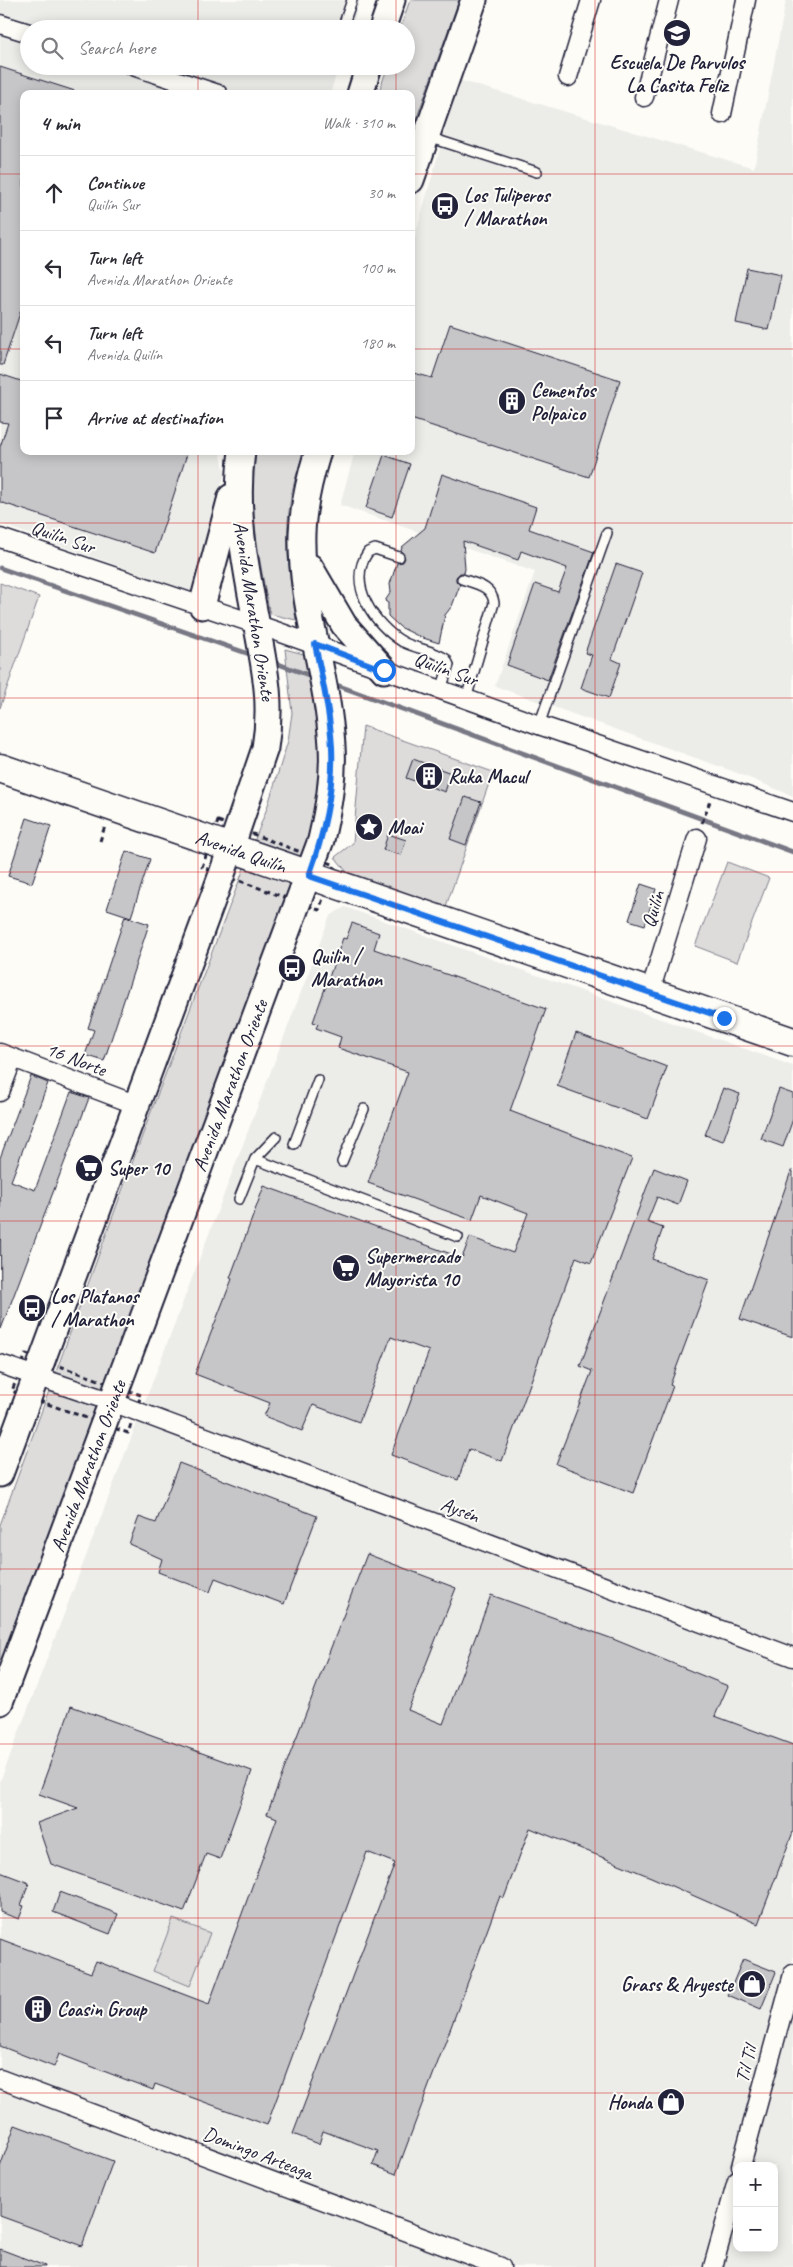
<!DOCTYPE html>
<meta charset="utf-8">
<style>
body{margin:0;font-family:Caveat,sans-serif;background:#f7f7f7;color:#2b2b33}
.controls{position:absolute;right:15px;bottom:15px;display:grid;overflow:hidden;border-radius:10px;box-shadow:0 2px 12px #0003}
.controls button{width:45px;height:45px;display:grid;place-items:center;padding:0;border:0;border-bottom:1px solid #e1e1e2;background:#fff;color:#2b2b33;font:25px sans-serif}
.stop{position:absolute;width:15px;height:15px;margin:-11px;border:4px solid #1a73e8;border-radius:50%;background:#fff}
.stop.end{background:#1a73e8;border-color:#fff;box-shadow:0 1px 5px #0008}
.list{margin:0;padding:0;list-style:none}
h2{display:flex;justify-content:space-between;align-items:center;height:65px;margin:0;padding:0 20px;font-size:21px}
h2 small{font-size:16px;font-weight:400;color:#7c7c81}
.list li{display:grid;grid-template-columns:32px 1fr auto;gap:15px;align-items:center;box-sizing:border-box;height:75px;padding:0 20px;border-top:1px solid #e1e1e2}
.list b{display:block;font-size:19px;white-space:nowrap}
.list p{margin:0;font-size:16px;white-space:nowrap;color:#7c7c81}
.list em{font-size:16px;font-style:normal;color:#7c7c81}
.icon{flex:none;width:28px;height:28px;fill:none;stroke:currentColor;stroke-width:2;stroke-linecap:round;stroke-linejoin:round}
.map{position:relative;flex:none;width:793px;height:2267px;overflow:hidden}
.search{position:absolute;background:#fff;box-shadow:0 2px 12px #0003;left:20px;top:20px;width:395px;height:55px;display:flex;align-items:center;gap:12px;box-sizing:border-box;padding:0 18px;border-radius:28px;color:#7c7c81;font-size:19px}
.panel{position:absolute;background:#fff;box-shadow:0 2px 12px #0003;left:20px;top:90px;width:395px;height:365px;border-radius:10px}
.map>svg:first-child{display:block}
</style>
<div class="map">
<svg width="793" height="2267" viewBox="0 0 793 2267">
<rect width="100%" height="100%" fill="#fdfcf7"/>
<filter id="ink" filterUnits="userSpaceOnUse"><feTurbulence type="fractalNoise" baseFrequency=".02" numOctaves="2"/><feDisplacementMap in="SourceGraphic" scale="10" xChannelSelector="R" yChannelSelector="G"/><feConvolveMatrix kernelMatrix="1 2 1 2 8 2 1 2 1" color-interpolation-filters="sRGB"/></filter>
<g filter="url(#ink)">
<path fill="#ecece9" fill-rule="evenodd" d="M0,0H360L351,29H29V66H339L330,94H24V451H220L225,473L192,592L0,524Z
M786,0H793V796L732,771L495,686L535,572L340,505L355,451H411V251L459,80L754,168Z
M345,907L793,1066V2267H0V1782L330,916ZM737,2166H774V2248H737Z"/>
<path fill="#dddcdb" stroke="#807f8b" d="M410,0H459L411,134V94H378L388,66H406V29H400Z
M256,451H304C299,468 292,486 290,504C284,542 290,582 296,620L270,614C259,559 248,507 256,451Z
M0,583L39,597L0,708Z
M285,649L307,655L322,720L320,813L0,1682V1525L152,1109L267,808L288,741L292,713Z
M363,726L493,772L445,909L350,876L335,857L353,843Z
M727,862L769,878L737,962L695,946Z
M173,1919L210,1933L190,1986L153,1971Z"/>
<g fill="none" stroke-linecap="round" stroke-linejoin="round">
<path stroke="#787885" stroke-width="5" d="M0,568L255,656
M270,661L314,677
M331,683L793,852"/>
</g>
<path fill="#c6c6c8" stroke="#22223b" d="M0,67L75,91V94H24V301L3,365H0Z
M747,268L781,275L769,330L736,323Z
M450,324L620,380L589,477L411,419V382L414,373L432,378Z
M0,374L24,382V451H188L155,553L0,502V447L8,423L0,422Z
M384,455L410,464L392,517L366,508Z
M442,474L536,507L529,529L594,552L548,680L507,665L535,584L558,592L567,568L521,551L518,560L463,541L465,569L464,573H460L456,577V581L460,585L452,606L445,615L439,643L420,637L400,627L388,616V603L385,601L391,592L390,584L397,563L403,562L405,558L401,551L402,547L425,528Z
M616,564L642,573L612,659L621,663L609,698L581,688L592,655L585,653Z
M413,759L451,773L445,792L406,778Z
M465,797L481,802L466,845L450,839Z
M27,818L51,826L32,883L8,876Z
M388,834L406,840L401,855L383,850Z
M126,851L150,859L131,917L107,909Z
M641,884L656,889L645,925L629,920Z
M125,916L149,924L104,1061L85,1055L94,1030L88,1028Z
M352,923L379,933L374,949L546,1009L510,1111L632,1158L591,1263L576,1257L502,1461L469,1449L458,1480L391,1455L429,1351L391,1337L359,1422L313,1405L302,1431L264,1416L270,1403L195,1374L232,1279L230,1278L264,1186L462,1258L470,1237L513,1253L528,1213L481,1195L472,1220L368,1183L408,1072L338,1048L341,1037L316,1028L318,1024L313,1022L343,938L346,939Z
M576,1033L667,1067L648,1119L557,1086Z
M31,1076L48,1083L11,1181L35,1190L71,1092L89,1098L1,1329L0,1158Z
M723,1088L740,1094L723,1141L705,1135Z
M779,1089L793,1094V1119L783,1147L761,1139Z
M654,1168L687,1181L678,1205L657,1197L647,1222L663,1228L652,1259L709,1280L670,1385L673,1386L633,1493L556,1464L592,1371L580,1366Z
M791,1171H793V1337L740,1319Z
M179,1463L317,1516L284,1604L215,1578L210,1592L158,1572L162,1559L129,1544L139,1517L156,1523Z
M367,1554L456,1588L408,1710L443,1724L491,1595L613,1639L728,1686L715,1716L793,1745V1832L758,1924L651,1877L530,1828L504,1898L500,1896L396,2174L373,2165L378,2151L323,2131L319,2144L293,2134L395,1863L367,1852L267,2125L155,2084L153,2090L59,2054L54,2067L0,2046V1939L91,1973L96,1961L209,2004L277,1818L267,1814Z
M71,1706L252,1771L220,1859L206,1854L184,1912L51,1864L37,1823L78,1808L39,1794Z
M0,1872L29,1883L21,1905L24,1906L19,1919L0,1912Z
M60,1892L118,1914L110,1934L53,1912Z
M743,1959L776,1972L761,2009L728,1995Z
M15,2125L113,2161L82,2246L0,2216V2167Z
M0,2249L45,2266V2267H0Z"/>
<g fill="none" stroke-linecap="round" stroke-linejoin="round">
<defs>
<path id="lane" d="M342,29L352,0
M428,137L537,172
M399,557L375,549L368,552C346,584 374,625 403,642C417,649 433,650 446,659L449,665L441,690
M462,579C476,584 492,586 494,603L466,699
M539,725L607,533
M294,1144L318,1080
M255,1159L458,1237
M342,1162L364,1109
M239,1199L255,1159L276,1137"/>
<path id="street" d="M0,24L29,33
M133,66L218,94
M568,77L591,0
M644,97L669,0
M722,114L746,0
M0,538L276,631L539,725L793,812
M650,992L697,838
M0,1053L137,1105
M0,1092L13,1058
M0,1364L112,1402L793,1657
M0,2079L501,2267
M741,2166L793,1974
M713,2267L737,2181"/>
<g id="secondary">
<path d="M382,29L392,0"/>
<path d="M360,94L369,66"/>
<path d="M411,180L474,0"/>
<path d="M310,567L344,625L384,670"/>
<path d="M202,606L231,497"/>
<path d="M0,1474L222,874L265,748C273,701 264,666 256,621C245,564 234,509 242,451"/>
<path id="s1" d="M0,1702L321,840C328,809 334,778 332,746C328,675 300,605 302,533C303,505 310,477 318,451"/>
</g>
<g id="primary">
<path id="s2" d="M0,768L793,1042"/>
</g>
</defs>
<use href="#lane" stroke="#22223b" stroke-width="12"/>
<use href="#street" stroke="#22223b" stroke-width="21"/>
<use href="#secondary" stroke="#22223b" stroke-width="29"/>
<use href="#primary" stroke="#22223b" stroke-width="31"/>
<path stroke="#22223b" stroke-width="3" stroke-dasharray="5 4" stroke-linecap="butt" d="M218,821L335,865L319,910L202,867Z
M702,823L710,801
M100,841L105,826
M26,1354L141,1395L128,1433L12,1391Z"/>
<use href="#lane" stroke="#fdfcf7" stroke-width="9"/>
<use href="#street" stroke="#fdfcf7" stroke-width="18"/>
<use href="#secondary" stroke="#fdfcf7" stroke-width="25"/>
<use href="#primary" stroke="#fdfcf7" stroke-width="28"/>
</g>
</g>
<g fill="none" stroke-linecap="round" stroke-linejoin="round" filter="url(#ink)">
<path stroke="#1a73e8" stroke-width="6" d="M384,670L315,644C322,678 330,713 332,747C334,791 324,834 309,876L724,1018"/>
</g>
<path fill="none" stroke="#d62828" stroke-width="1" stroke-opacity="0.55" d="M198,0V29M396,0V29M595,0V2267M198,66V94M396,66V94M0,174H24M411,174H793M0,349H24M411,349H793M198,451V2267M396,451V2267M0,523H793M0,698H793M0,872H793M0,1046H793M0,1221H793M0,1395H793M0,1569H793M0,1744H793M0,1918H793M0,2093H793"/>
<defs>
<symbol id="school-disc" viewBox="-11 -11 22 22"><circle r="9.5" fill="#22223b" stroke="#fdfcf7"/><path d="M0-5L7-2L0 1L-7-2ZM-4 1L0 2.5L4 1V4Q0 6-4 4Z" fill="#fff"/></symbol>
<symbol id="bus-disc" viewBox="-11 -11 22 22"><circle r="9.5" fill="#22223b" stroke="#fdfcf7"/><path d="M-5-6H5V4H4V6H2V4H-2V6H-4V4H-5ZM-3.5-4V0h7V-4ZM-3.5 1.2v1.5H-2V1.2ZM2 1.2v1.5H3.5V1.2Z" fill="#fff"/></symbol>
<symbol id="building-disc" viewBox="-11 -11 22 22"><circle r="9.5" fill="#22223b" stroke="#fdfcf7"/><path d="M-4-6H4V6H1V3H-1V6H-4ZM-2.5-4.3h1.7v1.8h-1.7ZM.8-4.3h1.7v1.8H.8ZM-2.5-1h1.7V.8h-1.7ZM.8-1h1.7V.8H.8Z" fill="#fff"/></symbol>
<symbol id="sight-disc" viewBox="-11 -11 22 22"><circle r="9.5" fill="#22223b" stroke="#fdfcf7"/><path d="M0-6L1.8-2.2L6-1.7L2.9 1.2L3.7 5.4L0 3.3L-3.7 5.4L-2.9 1.2L-6-1.7L-1.8-2.2Z" fill="#fff"/></symbol>
<symbol id="supermarket-disc" viewBox="-11 -11 22 22"><circle r="9.5" fill="#22223b" stroke="#fdfcf7"/><path d="M-6-5.5h2.5l.6 2H6L4.5 2H-2.5L-4.4-4H-6ZM-1.5 3.2a1.3 1.3 0 1 0 .1 0ZM3 3.2a1.3 1.3 0 1 0 .1 0Z" fill="#fff"/></symbol>
<symbol id="shop-disc" viewBox="-11 -11 22 22"><circle r="9.5" fill="#22223b" stroke="#fdfcf7"/><path d="M-5-2.5h2.3a2.7 3.5 0 0 1 5.4 0H5L5.5 6h-11ZM-1.5-2.5h3a1.5 2.3 0 0 0-3 0Z" fill="#fff"/></symbol>
</defs>
<g fill-rule="evenodd">
<use href="#school-disc" x="661" y="17" width="32" height="32"/>
<use href="#bus-disc" x="429" y="190" width="32" height="32"/>
<use href="#building-disc" x="496" y="385" width="32" height="32"/>
<use href="#building-disc" x="413" y="760" width="32" height="32"/>
<use href="#sight-disc" x="353" y="811" width="32" height="32"/>
<use href="#bus-disc" x="276" y="952" width="32" height="32"/>
<use href="#supermarket-disc" x="73" y="1152" width="32" height="32"/>
<use href="#supermarket-disc" x="330" y="1252" width="32" height="32"/>
<use href="#bus-disc" x="16" y="1292" width="32" height="32"/>
<use href="#shop-disc" x="736" y="1968" width="32" height="32"/>
<use href="#building-disc" x="22" y="1993" width="32" height="32"/>
<use href="#shop-disc" x="655" y="2086" width="32" height="32"/>
</g>
<g text-anchor="middle" dominant-baseline="central" stroke-width="4" stroke-linejoin="round" paint-order="stroke">
<g font-size="20" font-weight="bold" fill="#22223b" stroke="#fdfcf7" text-anchor="start">
<text x="677" y="62" text-anchor="middle">Escuela De Parvulos<tspan x="677" dy="23">La Casita Feliz</tspan></text>
<text x="464" y="195">Los Tuliperos<tspan x="464" dy="23">/ Marathon</tspan></text>
<text x="531" y="390">Cementos<tspan x="531" dy="23">Polpaico</tspan></text>
<text x="448" y="776">Ruka Macul</text>
<text x="388" y="827">Moai</text>
<text x="311" y="956">Quilin /<tspan x="311" dy="23">Marathon</tspan></text>
<text x="108" y="1168">Super 10</text>
<text x="365" y="1256">Supermercado<tspan x="365" dy="23">Mayorista 10</tspan></text>
<text x="51" y="1296">Los Platanos<tspan x="51" dy="23">/ Marathon</tspan></text>
<text x="733" y="1984" text-anchor="end">Grass &amp; Aryeste</text>
<text x="57" y="2009">Coasin Group</text>
<text x="652" y="2102" text-anchor="end">Honda</text>
</g>
<g font-size="20" fill="#22223b" stroke="#fdfcf7">
<text transform="translate(63 537) rotate(19)">Quilín Sur</text>
<text transform="translate(254 611) rotate(81)">Avenida Marathon Oriente</text>
<text transform="translate(446 669) rotate(20)">Quilín Sur</text>
<text stroke="none"><textPath href="#s2" startOffset="255">Avenida Quilín</textPath></text>
<text transform="translate(653 909) rotate(-73)">Quilín</text>
<text transform="translate(76 1059) rotate(21)">16 Norte</text>
<text stroke="none"><textPath href="#s1" startOffset="658">Avenida Marathon Oriente</textPath></text>
<text stroke="none"><textPath href="#s1" startOffset="252">Avenida Marathon Oriente</textPath></text>
<text transform="translate(460 1510) rotate(21)">Aysén</text>
<text transform="translate(746 2064) rotate(-75)">Til Til</text>
<text transform="translate(258 2153) rotate(21)">Domingo Arteaga</text>
</g>
</g>
</svg>
<div class="controls">
<button>+</button>
<button>−</button>
</div>
<div class="stop" style="left:384px;top:670px"></div>
<div class="stop end" style="left:724px;top:1018px"></div>
<div class="search"><svg class="icon" aria-label="search" viewBox="0 0 24 24"><circle cx="10" cy="10" r="6"/><path d="M15 15l6 6"/></svg>Search here</div>
<section class="panel">
<h2>4 min<small>Walk · 310 m</small></h2>
<ul class="list">
<li><svg class="icon" aria-label="ahead" viewBox="0 0 24 24"><path d="M12 20V5M6 11l6-6 6 6"/></svg><div><b>Continue</b><p>Quilín Sur</p></div><em>30 m</em></li>
<li><svg class="icon" aria-label="left" viewBox="0 0 24 24"><path d="M17 20v-9H6M10 6l-5 5 5 5"/></svg><div><b>Turn left</b><p>Avenida Marathon Oriente</p></div><em>100 m</em></li>
<li><svg class="icon" aria-label="left" viewBox="0 0 24 24"><path d="M17 20v-9H6M10 6l-5 5 5 5"/></svg><div><b>Turn left</b><p>Avenida Quilín</p></div><em>180 m</em></li>
<li><svg class="icon" aria-label="arrive" viewBox="0 0 24 24"><path d="M6 21V4h12l-3 4 3 4H6"/></svg><div><b>Arrive at destination</b></div></li>
</ul>
</section>
</div>
